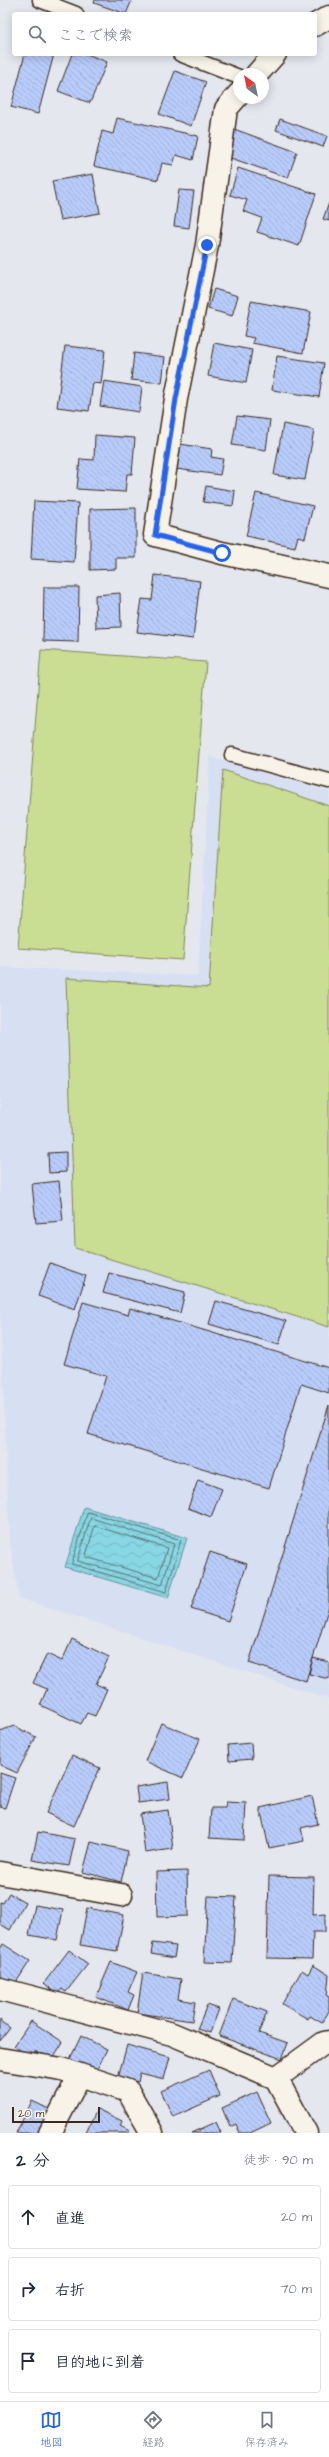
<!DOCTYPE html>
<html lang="ja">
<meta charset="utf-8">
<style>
body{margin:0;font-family:"Architects Daughter","Klee One",sans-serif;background:#f2f2f3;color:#1f2937}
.compass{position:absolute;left:233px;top:68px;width:36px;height:36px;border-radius:50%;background:#fff;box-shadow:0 2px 10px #0003;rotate:327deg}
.scale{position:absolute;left:12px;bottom:10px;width:88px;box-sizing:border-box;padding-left:4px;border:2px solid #3b2a1e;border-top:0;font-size:11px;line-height:14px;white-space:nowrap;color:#3b2a1e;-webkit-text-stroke:3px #f7f3e8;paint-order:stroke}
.stop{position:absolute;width:12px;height:12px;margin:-9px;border:3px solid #2563eb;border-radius:50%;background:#fff}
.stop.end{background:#2563eb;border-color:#fff;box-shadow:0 1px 4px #0008}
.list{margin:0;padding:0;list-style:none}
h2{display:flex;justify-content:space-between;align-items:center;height:52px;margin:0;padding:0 16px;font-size:17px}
h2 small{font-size:13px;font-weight:400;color:#747a83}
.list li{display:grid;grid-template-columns:26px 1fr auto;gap:12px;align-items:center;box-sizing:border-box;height:64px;margin:0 8px 8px;padding:0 8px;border:1px solid #e0e1e3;border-radius:4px}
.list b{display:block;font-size:15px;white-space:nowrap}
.list em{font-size:13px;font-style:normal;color:#747a83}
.icon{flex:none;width:22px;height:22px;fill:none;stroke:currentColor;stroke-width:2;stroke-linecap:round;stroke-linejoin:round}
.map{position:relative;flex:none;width:329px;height:2133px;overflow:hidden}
.search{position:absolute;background:#fff;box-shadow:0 2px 10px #0003;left:12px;right:12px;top:12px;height:44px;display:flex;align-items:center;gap:10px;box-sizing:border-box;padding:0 14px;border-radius:4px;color:#747a83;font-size:15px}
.sheet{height:268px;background:#fff}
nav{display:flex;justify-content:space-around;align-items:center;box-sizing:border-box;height:56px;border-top:1px solid #e0e1e3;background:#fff;font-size:11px;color:#747a83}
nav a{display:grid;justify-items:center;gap:2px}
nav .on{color:#2563eb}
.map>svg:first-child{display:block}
</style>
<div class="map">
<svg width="329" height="2133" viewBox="0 0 329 2133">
<defs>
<pattern id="water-waves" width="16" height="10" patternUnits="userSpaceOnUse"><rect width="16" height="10" fill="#88d7e5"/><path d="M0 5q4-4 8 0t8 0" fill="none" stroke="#76b9c4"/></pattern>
<pattern id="building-back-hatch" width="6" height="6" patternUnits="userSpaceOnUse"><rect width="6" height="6" fill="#b8ccfb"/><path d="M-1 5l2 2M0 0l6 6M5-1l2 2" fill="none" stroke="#9fafd7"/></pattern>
</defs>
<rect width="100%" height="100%" fill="#e4e7ee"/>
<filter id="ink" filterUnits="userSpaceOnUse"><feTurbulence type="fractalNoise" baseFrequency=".025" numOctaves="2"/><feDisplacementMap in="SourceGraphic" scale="8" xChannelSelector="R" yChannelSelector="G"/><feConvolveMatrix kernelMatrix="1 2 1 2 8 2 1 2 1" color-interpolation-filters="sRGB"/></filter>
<g filter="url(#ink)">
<path fill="#d7dff2" d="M210,757L329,792V1699L19,1598L10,1543L0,1308V967L198,976Z"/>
<path fill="#cade93" stroke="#828458" d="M41,650L206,662L183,960L18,948Z
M223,770L329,806V1327L75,1248L66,978L209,988Z"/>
<path fill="url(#water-waves)" stroke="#699295" d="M84,1507L187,1538L168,1598L65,1567Z"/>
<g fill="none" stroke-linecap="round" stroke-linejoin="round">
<path stroke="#5a6f6e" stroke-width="1" d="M88,1512L181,1540L166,1592L72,1564Z
M91,1518L174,1544L162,1585L78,1561Z
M95,1526L167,1548L158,1578L86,1557Z"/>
</g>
<path fill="url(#building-back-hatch)" stroke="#3b2a1e" d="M95,0H132L126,14L94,3Z
M25,54H54L38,114L11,107Z
M72,54H87L107,62L90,103L58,91Z
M175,71L206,82L191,126L159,114Z
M117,118L198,136L193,160L176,155L173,165L162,163L158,180L94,166L102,131L113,134Z
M280,119L327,136L323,147L276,130Z
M234,129L297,152L288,178L225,156Z
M238,168L316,194L299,246L257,232L262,218L243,211L247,200L230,195Z
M93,174L100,213L60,220L52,181Z
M179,190L194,191L189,228L174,226Z
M329,203V221L323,219Z
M214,289L238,296L232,316L208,309Z
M251,301L311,312L303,353L252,343L254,338L244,336Z
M214,343L252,350L246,383L208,376Z
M65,346L105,350L101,384L93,383L89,411L57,407Z
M134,353L165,357L162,383L131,380Z
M277,356L324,363L319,397L272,390Z
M104,381L142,387L139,412L100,406Z
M237,416L270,420L266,450L232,445Z
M283,424L314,430L305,480L274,475Z
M95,435L135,438L132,474H127L125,492L77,489L80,459L94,460Z
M180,444L212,449L211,457L223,459L220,475L176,469Z
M206,486L235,491L233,506L203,502Z
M256,493L313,506L305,538L298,536L295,547L246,536Z
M34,501L78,503L74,562L31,559Z
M136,508V558H116V569L90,570V509Z
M155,575L200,581L193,639L137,632L142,599L152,600Z
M44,587H79L78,642L43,641Z
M120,593L121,627L96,628L95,595Z
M66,1152V1172L49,1173L48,1153Z
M59,1181L63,1221L36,1223L32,1184Z
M50,1263L86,1276L75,1309L38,1296Z
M109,1273L185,1292L180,1313L103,1293Z
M216,1301L286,1321L279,1345L209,1324Z
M83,1302L128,1315L130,1308L329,1368V1393L301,1384L269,1488L88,1434L106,1376L64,1364Z
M329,1405V1606L306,1681L249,1663Z
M198,1480L222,1489L211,1517L188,1508Z
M210,1552L247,1564L228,1621L191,1609Z
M72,1639L109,1657L96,1684L107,1689L95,1716L87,1713L81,1724L40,1705L47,1689L33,1683L47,1654L62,1661Z
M313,1658L329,1662V1679L309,1674Z
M161,1723L200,1739L183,1778L145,1761Z
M14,1726L36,1737L17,1773L0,1765V1731Z
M251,1743L252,1759L229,1761L228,1745Z
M72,1755L100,1768L74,1826L46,1813Z
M0,1773L15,1778L5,1808L0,1807Z
M168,1782L170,1799L138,1803L136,1787Z
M312,1796L318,1824L301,1828L304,1841L269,1848L260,1808Z
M226,1802L246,1803L244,1840L209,1838L211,1808H225Z
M168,1810L173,1849L145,1853L140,1814Z
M38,1832L75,1839L69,1866L32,1860Z
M91,1842L128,1851L121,1882L83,1872Z
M187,1871L188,1916L157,1917L156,1872Z
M269,1876L314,1877L313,1915L325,1914V1932H313L312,1959L267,1958Z
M9,1893L25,1902L10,1930L0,1924V1902L3,1903Z
M208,1896L236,1897L232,1963L204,1962Z
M35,1905L63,1910L57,1940L29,1935Z
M87,1908L124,1915L117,1951L80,1945Z
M153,1943L176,1946L174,1958L151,1954Z
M3,1944L30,1961L13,1987L0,1978V1949Z
M69,1950L88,1964L66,1992L62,1989L57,1994L44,1983Z
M111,1962L137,1972L128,1992L134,1995L128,2010L96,1997Z
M313,1965L329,1975L327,1996L329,1997V2011L322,2023L310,2016L308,2019L282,2004L302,1970L308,1974Z
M143,1973L181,1979L178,1999L195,2002L192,2021L137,2013Z
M233,1999L267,2012L259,2033L288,2043L282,2059L219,2036Z
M207,2005L219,2009L210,2033L197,2029Z
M0,2020L10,2028L0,2041Z
M31,2021L63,2042L51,2061L35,2051L31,2058L14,2046Z
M81,2036L107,2049L95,2074L69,2061Z
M127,2045L170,2057L164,2079L140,2073L138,2082L118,2077Z
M209,2070L220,2096L173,2117L161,2091Z
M257,2092L271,2123L250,2133H240L236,2124L230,2127L222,2108Z
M32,2101L51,2110L40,2133H16Z
M97,2109L122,2121L120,2126L130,2131L129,2133H86Z
M216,2122L221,2133H192Z"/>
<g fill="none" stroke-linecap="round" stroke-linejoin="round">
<defs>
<path id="lane" d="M40,0L76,14
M180,54L239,77
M232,755L329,781"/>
<path id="street" d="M315,25L329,17
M257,74L275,54
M239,94L226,109L207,245L176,399L155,535L222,553L329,576
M0,1873L121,1895
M0,1989L172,2034L276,2078
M0,2059L62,2069L128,2091L152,2133
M50,2133L80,2075
M306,2133L276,2078L324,2043L329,2042"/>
</defs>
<use href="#lane" stroke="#3b2a1e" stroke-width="17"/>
<use href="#street" stroke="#3b2a1e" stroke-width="25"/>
<use href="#lane" stroke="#f7f3e8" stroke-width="14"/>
<use href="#street" stroke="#f7f3e8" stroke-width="22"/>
</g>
</g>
<g fill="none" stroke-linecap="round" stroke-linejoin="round" filter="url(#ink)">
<path stroke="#2563eb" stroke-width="5" d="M207,245L176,399L155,535L222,553"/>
</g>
</svg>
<svg class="compass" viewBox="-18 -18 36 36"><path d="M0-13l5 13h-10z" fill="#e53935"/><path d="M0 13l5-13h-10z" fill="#747a83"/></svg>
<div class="scale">20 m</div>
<div class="stop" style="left:222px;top:553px"></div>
<div class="stop end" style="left:207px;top:245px"></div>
<div class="search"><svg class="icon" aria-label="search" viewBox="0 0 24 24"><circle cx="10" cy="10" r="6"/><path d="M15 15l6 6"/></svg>ここで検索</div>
</div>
<section class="sheet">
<h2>2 分<small>徒歩 · 90 m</small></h2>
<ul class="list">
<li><svg class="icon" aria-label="ahead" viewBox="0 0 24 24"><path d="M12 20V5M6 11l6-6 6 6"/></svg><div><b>直進</b></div><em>20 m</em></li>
<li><svg class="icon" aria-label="right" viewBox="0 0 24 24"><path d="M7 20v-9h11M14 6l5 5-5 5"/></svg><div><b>右折</b></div><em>70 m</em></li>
<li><svg class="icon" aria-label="arrive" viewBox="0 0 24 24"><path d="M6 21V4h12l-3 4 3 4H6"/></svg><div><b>目的地に到着</b></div></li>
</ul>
</section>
<nav>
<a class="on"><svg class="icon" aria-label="map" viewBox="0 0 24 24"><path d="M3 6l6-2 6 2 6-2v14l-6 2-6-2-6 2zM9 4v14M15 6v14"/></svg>地図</a>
<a><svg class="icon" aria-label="directions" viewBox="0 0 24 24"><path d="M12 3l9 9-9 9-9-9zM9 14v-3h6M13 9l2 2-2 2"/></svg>経路</a>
<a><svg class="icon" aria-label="saved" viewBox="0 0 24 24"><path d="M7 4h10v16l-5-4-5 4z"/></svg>保存済み</a>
</nav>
